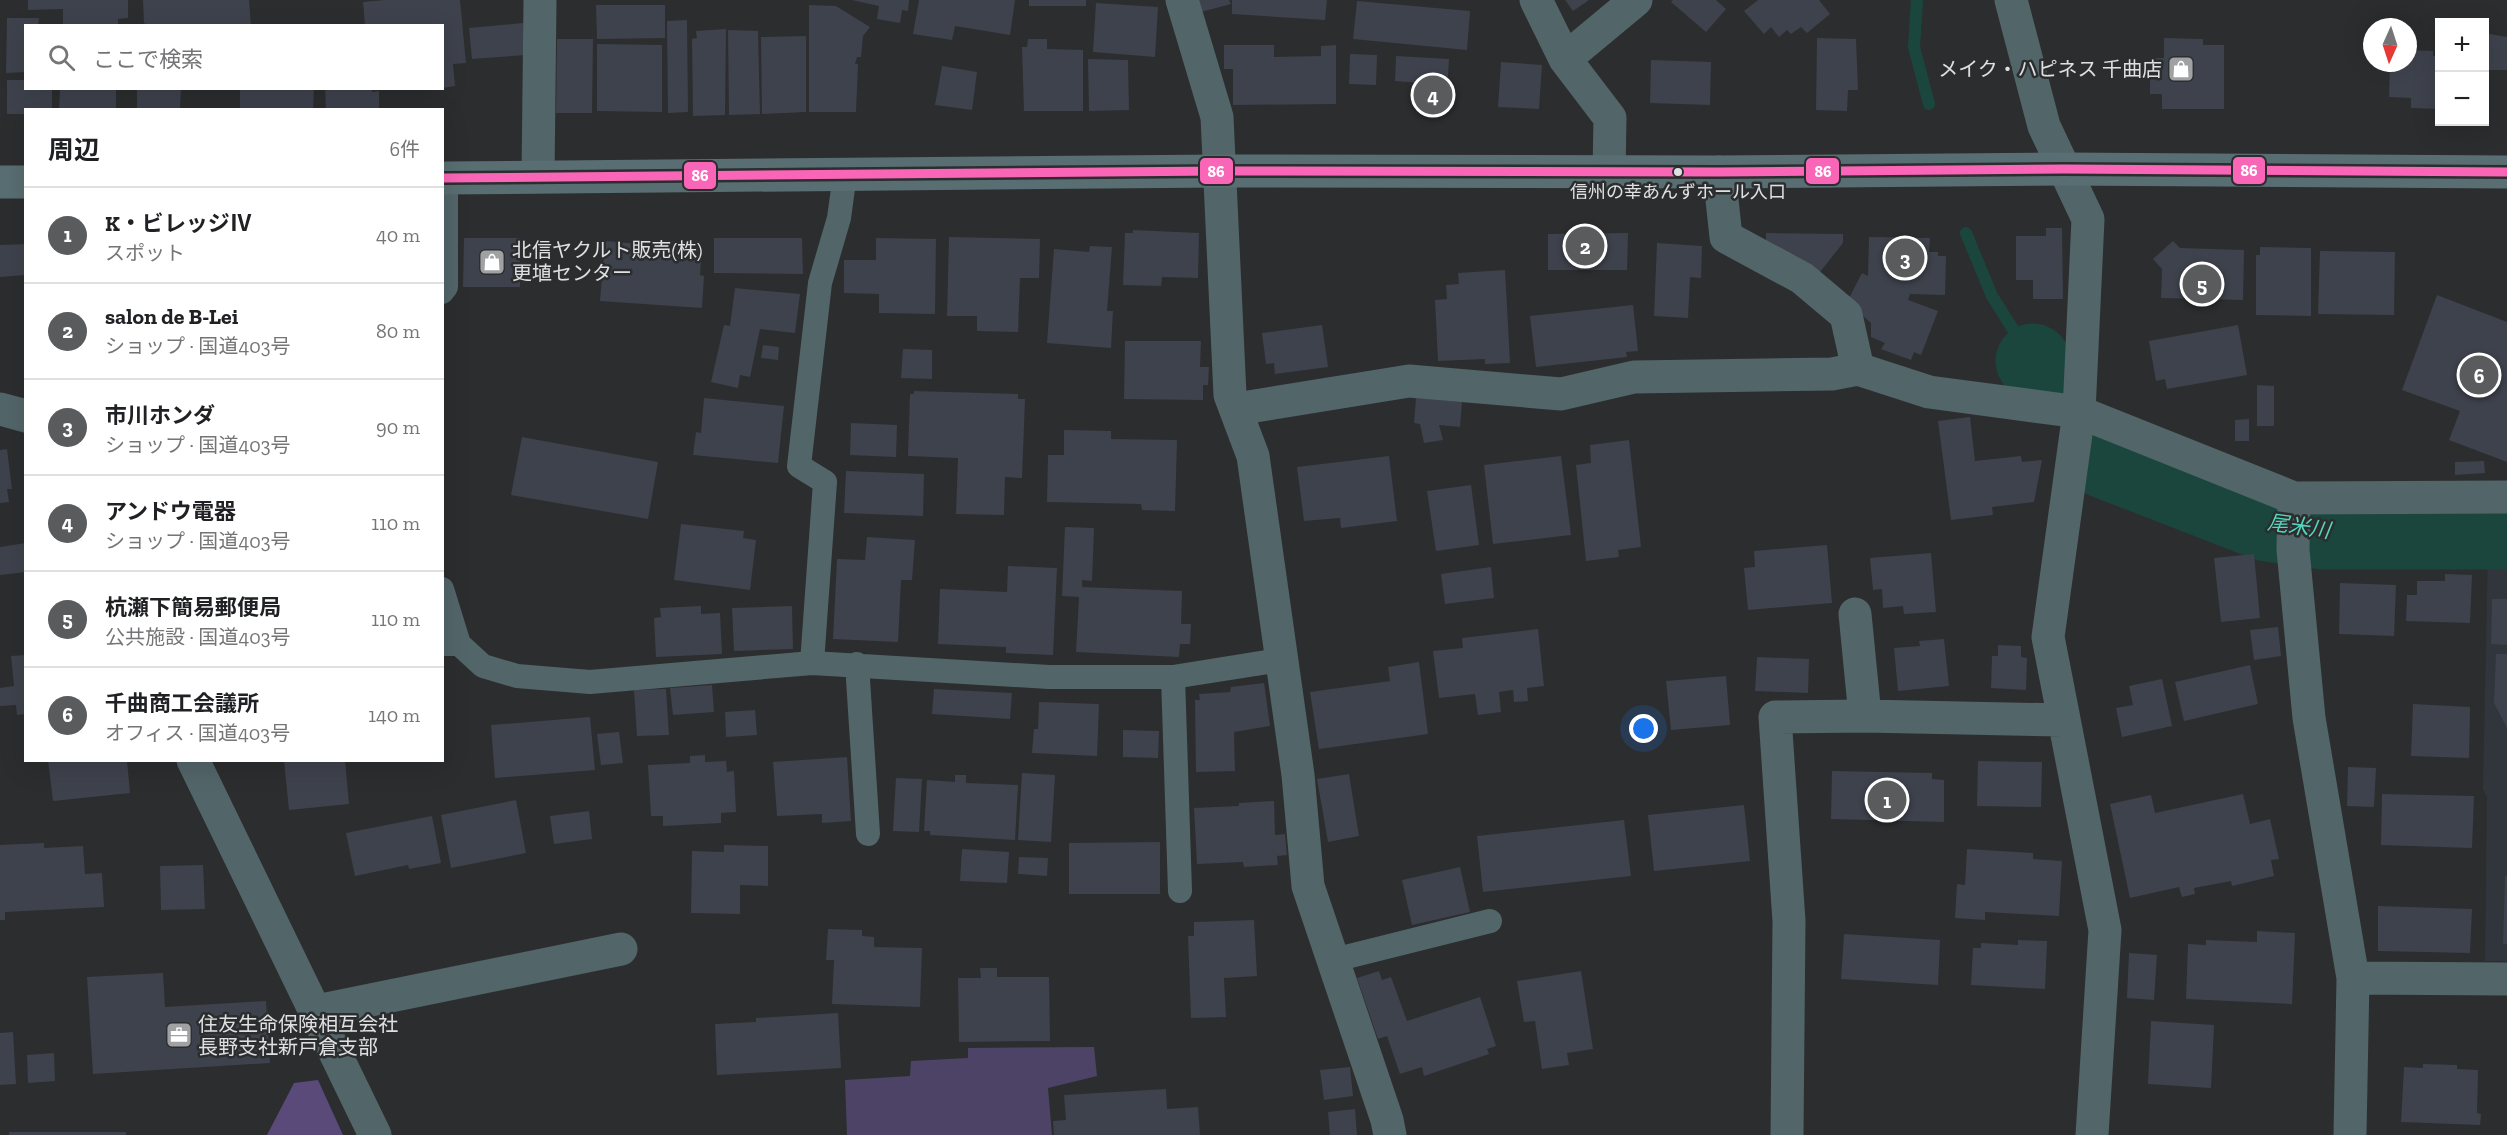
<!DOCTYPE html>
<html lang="ja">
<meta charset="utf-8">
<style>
body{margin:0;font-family:"Zilla Slab","Noto Sans JP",serif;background:#f2f2f2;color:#202124}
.controls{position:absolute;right:18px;top:18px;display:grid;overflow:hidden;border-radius:0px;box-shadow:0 6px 24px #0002}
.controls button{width:54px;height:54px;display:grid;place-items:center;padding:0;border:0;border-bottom:2px solid #e0e0e0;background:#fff;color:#202124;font:30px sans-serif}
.compass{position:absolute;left:2363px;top:18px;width:54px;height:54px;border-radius:50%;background:#fff;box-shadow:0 6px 24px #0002;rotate:183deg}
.you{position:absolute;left:1644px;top:729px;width:21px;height:21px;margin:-15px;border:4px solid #fff;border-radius:50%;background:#1a73e8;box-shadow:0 0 0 9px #1a73e833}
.badge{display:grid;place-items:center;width:39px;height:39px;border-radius:50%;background:#5a5b5d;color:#fff;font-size:20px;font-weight:700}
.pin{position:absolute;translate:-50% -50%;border:3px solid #fff;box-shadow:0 2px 6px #0006}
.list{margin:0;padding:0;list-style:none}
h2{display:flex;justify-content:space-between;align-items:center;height:78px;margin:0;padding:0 24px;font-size:26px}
h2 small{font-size:20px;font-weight:400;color:#757577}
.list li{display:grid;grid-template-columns:39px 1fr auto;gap:18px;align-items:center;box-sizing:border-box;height:96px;padding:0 24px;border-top:2px solid #e0e0e0}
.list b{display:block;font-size:22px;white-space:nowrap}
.list p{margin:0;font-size:20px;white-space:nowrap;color:#757577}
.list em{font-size:20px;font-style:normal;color:#757577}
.icon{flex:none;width:33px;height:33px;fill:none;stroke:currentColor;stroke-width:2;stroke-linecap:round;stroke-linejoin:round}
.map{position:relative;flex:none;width:2507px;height:1135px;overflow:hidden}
.search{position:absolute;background:#fff;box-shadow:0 6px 24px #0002;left:24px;top:24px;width:420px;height:66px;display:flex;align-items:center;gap:15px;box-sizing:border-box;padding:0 21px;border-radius:0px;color:#757577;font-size:22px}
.panel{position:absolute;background:#fff;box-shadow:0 6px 24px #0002;left:24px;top:108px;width:420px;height:654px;border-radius:0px}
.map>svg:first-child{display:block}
</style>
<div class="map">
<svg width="2507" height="1135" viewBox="0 0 2507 1135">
<rect width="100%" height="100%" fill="#2c2d2e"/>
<path fill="#30363b" d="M2488,549H2507V961H2485L2487,797L2483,789Z"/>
<path fill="#4d4366" d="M1094,1047L1097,1076L1048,1088L1052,1135H847L845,1080L910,1076L911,1061L968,1058V1048Z"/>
<path fill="#594a7a" d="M318,1080L343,1135H267L294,1083Z"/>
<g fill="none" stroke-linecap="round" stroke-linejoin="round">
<path stroke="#1b463e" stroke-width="12" d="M1917,0L1914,47L1929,104
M1966,233L1992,296L2033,361"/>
<path stroke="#1b463e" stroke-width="75" d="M2033,361L2044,378
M2102,460L2267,524L2323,532H2507"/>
</g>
<path fill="#3e424c" d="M28,0H128V18L118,19V26H63V9L28,10Z
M143,0H249L251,26H149L144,23Z
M384,0H460L466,63L453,64L455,86L442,88V26H365L363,2Z
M852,0H909L908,11L902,10L900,23L877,19L879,6Z
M919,0H1015L1010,35L955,26L952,40L913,34Z
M1029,0H1086V6H1029Z
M1198,0H1229L1231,4L1201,12Z
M1232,0H1327L1325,20L1232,14Z
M1565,0H1589L1573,11Z
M1673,0H1716L1726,9L1706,32L1671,2Z
M1758,0H1819L1830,14L1807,33L1801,27L1791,34L1787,30L1779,37L1771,27L1764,34L1744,11Z
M1357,1L1470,11L1467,50L1353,39Z
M1096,3L1158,7L1155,57L1093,52Z
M596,5H665V38L597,39Z
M809,5L836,6L870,27L863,36L861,57H857L855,64H858L856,112H809Z
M7,18H39L38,26H26V72L6,73Z
M687,20L688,112L668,113L667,21Z
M523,23L526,55L472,59L469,28Z
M726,29L725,115L693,116L692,39L697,38L696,31Z
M728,30L758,31L760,114L729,115Z
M2484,33L2507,37V70H2484Z
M806,36V112L762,114L761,37Z
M1817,38L1856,39L1858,90H1848L1847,111L1816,110Z
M2164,38L2203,39V45H2224V109H2162V94H2150V58H2164Z
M557,39H593L592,113H556Z
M1028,39H1047V49L1083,50V111H1024L1022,47H1027Z
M597,44L662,45V112L597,111Z
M1224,45H1274V57L1321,56V46L1336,45V104L1233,105V69H1224Z
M2408,50L2433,51V56H2440V109L2411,108V98L2389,97L2390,63H2408Z
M1350,54L1377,55L1376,85L1349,84Z
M1396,56L1449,59L1446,110L1419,108L1420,83L1395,81Z
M1088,59L1128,60L1129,110L1089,111Z
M1651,60L1711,62L1710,105L1650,103Z
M1501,62L1542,65L1539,109L1498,107Z
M942,66L977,72L972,110L935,105Z
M7,80H26V88H52V110H26V114H7Z
M60,88H116V110H59Z
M137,88H181L180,110H137Z
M240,88H314L313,110H240Z
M325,88H372V92L379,91V110H326Z
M2046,228H2062L2063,299H2033V280H2016V236H2046Z
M1133,230L1199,233L1198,278L1162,277L1161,286L1123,285L1125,233H1133Z
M1628,233L1627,270H1548V234Z
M1766,233L1843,234V243L1820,272L1766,248Z
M949,237L1040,239L1039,278H1020L1018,332L977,331V316H947Z
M1869,237L1930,238L1929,252H1938V256H1946L1945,295L1910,294L1908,300L1938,311L1921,355L1914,352L1911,360L1881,349L1885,343L1871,337V323L1847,302L1862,273L1868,276Z
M464,238H520V287H463Z
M714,238H802L803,274L714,273Z
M876,238L936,239L935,314L879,313V294L844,293V260H876Z
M605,241L663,246V241L683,242L682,259L701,261L700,275L704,276L702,308L600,301Z
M2173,241L2180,248L2244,250L2243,300L2161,298L2162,269L2153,259Z
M1657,243L1702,246L1701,278L1690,277L1688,318L1654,316Z
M26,244V275L0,277V245Z
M1090,246L1112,247L1107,311H1113L1111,348L1047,343L1054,249L1089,252Z
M2260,247L2311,248V316L2256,315V255H2260Z
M2320,251L2395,252L2394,315L2318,314Z
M1505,270L1510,363L1485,364V359L1438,361L1435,300L1447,299L1446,285L1459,284L1458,273Z
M735,288L800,294L795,333L760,329L750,377L740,375L738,388L711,382L724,325L730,326Z
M2437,295L2507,322V462L2449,440L2460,411L2402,390Z
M1633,305L1638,351L1626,352L1627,357L1536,367L1530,316Z
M1322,325L1328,367L1275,374L1274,363L1266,364L1262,333Z
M2238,325L2247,375L2167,389L2165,379L2156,381L2149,341Z
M1125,341H1201L1200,367H1209L1208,385H1203V400L1124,399Z
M763,345L779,347L778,360L761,358Z
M903,349L932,350V379L901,378Z
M2257,385L2274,386V426H2257Z
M914,391L1018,394V399H1025L1022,478L1005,477L1004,515L956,514L958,458L908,456L910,394H914Z
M704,398L784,406L778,463L693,455L696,432L701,433Z
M1416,398L1462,402L1460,427L1439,425L1443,440L1424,443L1420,424L1414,423Z
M1970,417L1975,461L2021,456L2022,462L2042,460L2034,502L1992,507L1993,515L1951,520L1938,421Z
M2249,419V441H2235V420Z
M851,423L897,425L896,457L850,455Z
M1064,430L1111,431V439L1177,440L1175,511L1142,510L1141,504L1047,502L1048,455H1064Z
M522,437L658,462L648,519L511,495Z
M1629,440L1641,547L1618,550L1619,557L1586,561L1576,465L1591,463L1590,445Z
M7,449L12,489H7L9,502L0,503V450Z
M1389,456L1397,521L1341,528L1340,518L1304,521L1297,467Z
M1561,456L1571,535L1493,544L1484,465Z
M2484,461L2485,473L2455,475V462Z
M846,471L924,474L923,516L844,513Z
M1471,485L1479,545L1436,551L1427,491Z
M681,524L744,531L743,538L756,540L750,590L674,580Z
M1065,527L1094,528L1092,581L1082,580V587L1182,591L1181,624H1191L1190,644H1180L1179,657L1076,652L1079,597L1062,596Z
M867,537L915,540L912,580H901L898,642L833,639L837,559L865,560Z
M26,543V572L0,575V547Z
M1827,545L1832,603L1748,610L1744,568L1755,567L1754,551Z
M1931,553L1936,612L1904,614L1903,606L1883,608L1882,589L1873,590L1870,558Z
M2254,554L2260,618L2221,622L2214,558Z
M1008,566L1057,568L1053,655L1006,653V647L938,644L940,589L1007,592Z
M1491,567L1494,598L1445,604L1441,574Z
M2445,574L2472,575L2470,623L2406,621L2407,595H2417V581H2445Z
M2340,583L2396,585L2394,636L2339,634Z
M2492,599H2507V645L2491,644Z
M701,606V614L720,613L722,654L656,657L654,618L661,617L660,608Z
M792,606L793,649L734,651L732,608Z
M2278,627L2281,656L2254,660L2250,630Z
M1538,629L1544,686L1527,688L1528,701L1514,702L1513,690L1499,692L1501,712L1478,715L1475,694L1439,698L1433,651L1463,648L1462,638Z
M1944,639L1949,686L1898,691L1894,648L1920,646L1919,641Z
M1998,645L2021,646V657L2027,658L2026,690L1991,688L1992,656H1998Z
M2496,654H2507V728L2494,703Z
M26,655V714L17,715L16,705L0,706V688L14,686L11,656Z
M1757,657L1809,659L1808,693L1755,691Z
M1419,662L1428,734L1319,749L1310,692L1390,681L1388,667Z
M2250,665L2258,704L2184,721L2175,682Z
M1726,676L1730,725L1671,730L1666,681Z
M2162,679L2172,726L2122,737L2116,708L2133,705L2129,686Z
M1264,683L1270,726L1234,732L1235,771L1196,772L1195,700H1200L1199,694L1230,692L1231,687Z
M712,685L714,712L673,715L670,688Z
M666,689L669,735L637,736L634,690Z
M934,689L1012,693L1010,719L932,714Z
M1039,702L1099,704L1097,756L1032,753L1034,729H1038Z
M2413,704L2470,707L2469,758L2411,756Z
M755,710L757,735L726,737L725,712Z
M590,717L595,770L495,778L491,725Z
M1123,730L1159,731L1158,758L1123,757Z
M619,732L623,763L601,765L597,734Z
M705,755V762L726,761L727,772L734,771L736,812L721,813V823L663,826V816H651L648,765L690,763V756Z
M847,757L851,821L822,823V814L777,816L773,762Z
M48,760H127L130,793L53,801Z
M284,760H345L349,804L289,810Z
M1978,761L2042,762L2041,807L1977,806Z
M2348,767L2376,768L2374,807L2347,806Z
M1832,771L1932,773V779L1944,780V822L1831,819Z
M1022,773L1055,775L1051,842L1018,840Z
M1349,774L1359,836L1328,842L1317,779Z
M955,775H966V783L1018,785L1015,840L930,835V831H924L927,780L955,782Z
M896,778L922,779L919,832L893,831Z
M2243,794L2250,824L2270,819L2279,859L2271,860L2274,876L2232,886L2231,881L2194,888L2195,894L2182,897L2179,887L2130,898L2110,804L2151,795L2155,813Z
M2382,794L2474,796L2472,848L2381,845Z
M516,800L526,853L451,868L441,815Z
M1274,801L1275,835L1285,834L1287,855L1277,856L1278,865L1244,867L1243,862L1197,864L1194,808L1239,806V803Z
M1744,805L1750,861L1654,871L1648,815Z
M589,811L592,839L554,844L550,816Z
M432,816L441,863L409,869L408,865L355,876L346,833Z
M1624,820L1631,876L1483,892L1477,836Z
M1160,842V894H1069V843Z
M44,843V848L83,846L85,874L102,873L104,907L5,912V920H0V845Z
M724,845L768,846V886L740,885V914L691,913L692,851L724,852Z
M962,849L1009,852L1007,883L960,881Z
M1967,849L2033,853V859L2062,861L2059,916L1985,912V920L1955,918L1957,884L1965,885Z
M1019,857L1048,858L1047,876L1018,874Z
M203,865L205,909L161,910L160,866Z
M1460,867L1470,912L1412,925L1402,880Z
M2505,876H2507V944H2503Z
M2378,906L2472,909L2470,953L2378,951Z
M1254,920L1257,976L1224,978L1226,1017L1191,1018L1188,936H1194V922Z
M828,929L862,930V936L874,937V947L922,948L920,1007L832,1004L834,960H826Z
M2257,931L2295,933L2292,1004L2186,999L2188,944L2206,945V940L2257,942Z
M1844,934L1940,940L1938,985L1841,979Z
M2018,940L2047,941L2045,989L1971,985L1973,948H1981V943L2018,945Z
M2129,953L2157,955L2154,1000L2127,998Z
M980,968H997V977H1049L1050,1041L959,1042L958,978H981Z
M1379,971L1382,980L1391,977L1407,1021L1480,997L1496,1046L1487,1049L1489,1054L1424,1076L1422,1067L1400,1074L1387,1036L1378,1039L1357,978Z
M1581,971L1593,1049L1567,1053L1569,1065L1542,1069L1535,1021L1524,1022L1517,981Z
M163,973L165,1007L266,1001L270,1063L93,1074L87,977Z
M838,1013L841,1068L717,1075L715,1024L756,1022V1018Z
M2151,1021L2214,1025L2211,1088L2148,1084Z
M13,1032L16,1084L0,1085V1033Z
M54,1053L55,1081L28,1083L27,1055Z
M2423,1064L2457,1065V1069L2478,1070L2477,1113L2481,1114L2480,1125L2401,1122L2404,1067L2423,1068Z
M1350,1067L1353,1096L1324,1100L1320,1070Z
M1166,1089L1167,1109L1198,1107L1200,1135H1054L1053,1121L1066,1120L1064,1095Z
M1355,1109L1357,1135H1330L1328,1112Z
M9,1132H126V1135H9Z"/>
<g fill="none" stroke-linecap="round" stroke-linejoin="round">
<path stroke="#526569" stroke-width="24" d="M442,292L446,287V178
M442,589L459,644
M442,644H459L483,666L517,676L590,682L812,663L1049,677H1173L1280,660
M812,663L825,482L799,466L820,283L839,218L845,174
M857,664L868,834
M1173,677L1180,891
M1334,960L1490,921"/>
<path stroke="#526569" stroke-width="33" d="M1182,0L1217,117L1230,395L1253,456L1298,775L1308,886L1387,1120L1390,1135
M1536,0L1565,59L1610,118L1609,172
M2011,0L2044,126L2088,219L2079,412L2048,637L2105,930L2092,1135
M1565,59L1636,0
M1719,172L1726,237L1802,278L1846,315L1858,369
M538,176L540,0
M0,409L26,416
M1236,409L1409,381L1561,394L1634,377L1832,374L1858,369L1929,392L2079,412L2294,498L2507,497
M2294,498L2293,550L2309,718L2353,978L2350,1135
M1855,614L1865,716
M2353,978L2507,979
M317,1011L621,949
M1787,1135L1789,921L1775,717L1865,716L2063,720"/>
<path stroke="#526569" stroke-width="33" d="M193,760L375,1135"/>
<path stroke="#596e72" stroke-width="33" d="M442,178L1221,171L1719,172L2064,169L2507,172
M0,182H26"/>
<defs>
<path id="bus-1" d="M442,178L1221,171L1719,172L2064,169L2507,172"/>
</defs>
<use href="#bus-1" stroke="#2b2d2f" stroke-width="14"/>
<use href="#bus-1" stroke="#fa66b7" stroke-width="9"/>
</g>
<defs>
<symbol id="shop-square" viewBox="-11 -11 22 22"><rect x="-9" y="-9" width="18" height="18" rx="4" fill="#a0a1a2" stroke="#2b2d2f"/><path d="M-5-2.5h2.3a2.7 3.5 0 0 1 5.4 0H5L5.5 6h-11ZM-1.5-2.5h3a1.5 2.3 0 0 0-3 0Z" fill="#fff"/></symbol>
<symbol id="office-square" viewBox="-11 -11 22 22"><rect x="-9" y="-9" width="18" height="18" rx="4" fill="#a0a1a2" stroke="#2b2d2f"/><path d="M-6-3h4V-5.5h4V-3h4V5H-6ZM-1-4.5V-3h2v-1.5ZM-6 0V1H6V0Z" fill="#fff"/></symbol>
</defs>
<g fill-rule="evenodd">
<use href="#shop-square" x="2166" y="54" width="30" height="30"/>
<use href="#shop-square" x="477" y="247" width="30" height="30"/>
<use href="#office-square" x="164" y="1020" width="30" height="30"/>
</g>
<circle fill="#dfe0e1" stroke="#2b2d2f" stroke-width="2" cx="1678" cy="172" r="5"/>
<g text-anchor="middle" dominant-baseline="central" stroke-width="5" stroke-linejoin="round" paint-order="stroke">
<g font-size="18" fill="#dfe0e1" stroke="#2b2d2f">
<text x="1678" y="192">信州の幸あんずホール入口</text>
</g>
<g font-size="20" fill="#dfe0e1" stroke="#2b2d2f" text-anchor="start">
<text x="2162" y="69" text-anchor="end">メイク・ハピネス 千曲店</text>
<text x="512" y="250">北信ヤクルト販売(株)<tspan x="512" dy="23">更埴センター</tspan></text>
<text x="198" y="1024">住友生命保険相互会社<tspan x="198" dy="23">長野支社新戸倉支部</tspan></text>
</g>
<g font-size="21" font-style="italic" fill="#54d7bf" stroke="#2b2d2f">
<text transform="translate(2299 526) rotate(8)">尾米川</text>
</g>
</g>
<g stroke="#2b2d2f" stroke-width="2">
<rect x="2232" y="156" width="34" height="29" rx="6" fill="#fa66b7"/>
<rect x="1199" y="157" width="35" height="28" rx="6" fill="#fa66b7"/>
<rect x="1805" y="157" width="35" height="28" rx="6" fill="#fa66b7"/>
<rect x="683" y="161" width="34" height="29" rx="6" fill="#fa66b7"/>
</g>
<g font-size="16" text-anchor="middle" font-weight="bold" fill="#fff">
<text x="2249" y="176">86</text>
<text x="1216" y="177">86</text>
<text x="1823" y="177">86</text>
<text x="700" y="181">86</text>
</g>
</svg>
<div class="controls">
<button>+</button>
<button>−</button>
</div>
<svg class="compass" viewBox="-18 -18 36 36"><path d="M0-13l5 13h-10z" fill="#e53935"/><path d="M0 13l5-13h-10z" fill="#757577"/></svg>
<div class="you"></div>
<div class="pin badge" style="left:1887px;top:800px">1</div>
<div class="pin badge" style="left:1585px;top:246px">2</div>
<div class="pin badge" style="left:1905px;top:258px">3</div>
<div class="pin badge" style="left:1433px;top:95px">4</div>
<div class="pin badge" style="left:2202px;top:284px">5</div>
<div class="pin badge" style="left:2479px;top:375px">6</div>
<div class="search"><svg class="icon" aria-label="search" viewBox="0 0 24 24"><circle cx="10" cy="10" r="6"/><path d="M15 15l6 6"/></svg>ここで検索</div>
<section class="panel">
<h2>周辺<small>6件</small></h2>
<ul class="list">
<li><span class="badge">1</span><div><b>K・ビレッジⅣ</b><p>スポット</p></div><em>40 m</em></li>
<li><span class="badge">2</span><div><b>salon de B-Lei</b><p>ショップ · 国道403号</p></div><em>80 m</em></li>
<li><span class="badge">3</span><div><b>市川ホンダ</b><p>ショップ · 国道403号</p></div><em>90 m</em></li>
<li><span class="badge">4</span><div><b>アンドウ電器</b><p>ショップ · 国道403号</p></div><em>110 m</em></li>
<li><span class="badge">5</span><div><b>杭瀬下簡易郵便局</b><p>公共施設 · 国道403号</p></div><em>110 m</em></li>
<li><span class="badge">6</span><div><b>千曲商工会議所</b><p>オフィス · 国道403号</p></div><em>140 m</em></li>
</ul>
</section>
</div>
